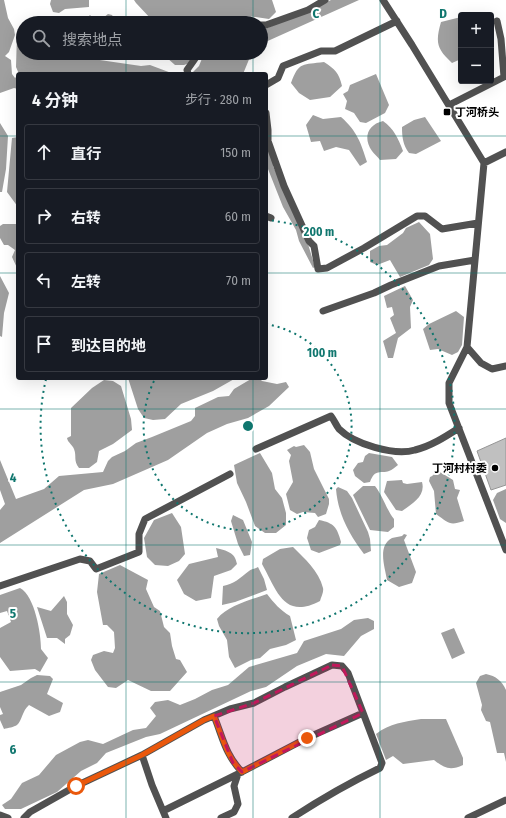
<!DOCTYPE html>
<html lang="zh">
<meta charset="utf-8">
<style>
body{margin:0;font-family:"Fira Sans Condensed","Noto Sans SC",sans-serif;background:#20242c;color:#f1f3f6}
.controls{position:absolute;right:12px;top:12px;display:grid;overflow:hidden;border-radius:4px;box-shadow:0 4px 16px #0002}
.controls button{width:36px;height:36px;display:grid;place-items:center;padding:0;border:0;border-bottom:1px solid #363941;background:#171b24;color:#f1f3f6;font:20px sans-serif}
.stop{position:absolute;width:12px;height:12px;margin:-9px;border:3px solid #ea580c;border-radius:50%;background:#fff}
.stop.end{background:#ea580c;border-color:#fff;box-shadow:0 1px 4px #0008}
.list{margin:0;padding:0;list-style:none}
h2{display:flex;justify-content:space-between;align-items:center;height:52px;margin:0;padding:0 16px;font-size:17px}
h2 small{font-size:13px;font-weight:400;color:#9ea1a6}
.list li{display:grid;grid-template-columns:26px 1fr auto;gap:12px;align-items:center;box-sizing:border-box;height:56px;margin:0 8px 8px;padding:0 8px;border:1px solid #363941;border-radius:4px}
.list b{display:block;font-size:15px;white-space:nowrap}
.list em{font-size:13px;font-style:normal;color:#9ea1a6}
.icon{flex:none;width:22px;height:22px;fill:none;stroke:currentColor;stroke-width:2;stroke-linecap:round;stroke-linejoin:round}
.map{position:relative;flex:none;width:506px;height:818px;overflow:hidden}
.search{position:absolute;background:#171b24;box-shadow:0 4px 16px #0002;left:16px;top:16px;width:252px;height:44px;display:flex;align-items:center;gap:10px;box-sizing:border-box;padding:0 14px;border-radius:22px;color:#9ea1a6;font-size:15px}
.panel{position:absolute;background:#171b24;box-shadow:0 4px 16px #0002;left:16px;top:72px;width:252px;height:308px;border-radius:4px}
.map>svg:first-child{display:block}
</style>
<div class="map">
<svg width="506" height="818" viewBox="0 0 506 818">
<rect width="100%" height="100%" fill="#fff"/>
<path fill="#9f9f9f" d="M0,0H4L8,18L14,29L15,35L9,52L5,56L11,60L12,74L15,78L18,75V89L14,88L0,93Z
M51,0H89V7L65,9L59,13L53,12L50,4Z
M134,0H272L276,12L269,19L248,16L234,23H153L152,20L136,3Z
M331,0H359L261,44V29H265Z
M108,14L112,15L117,23H85L86,19L90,15L96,21L103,18Z
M461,17V59L452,63C437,49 435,43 441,22Z
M23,27V53H84L86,58L141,66L150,65L174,74H19L16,67L17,33Z
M86,53H129L125,60L91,56L88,57Z
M164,53H194L192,62L184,65H175L166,57Z
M206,53H253L250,57L243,74H191L199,66L203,56Z
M324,62C335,69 339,73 342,86L330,97L310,100L299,93L291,83C299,61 303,65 324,62Z
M376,74L389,105L385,113L366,123L360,122L354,113L345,109L347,101L343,94L348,91L350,85Z
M313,115L323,119L341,117C357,131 361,143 367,162L360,166L349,150L336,147L324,151L320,141L311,142L306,125Z
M425,117L441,141L416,154L409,153C403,145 402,137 402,127L414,120Z
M383,121C394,129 398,138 403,151L396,159L380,160C378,157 374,154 372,151C363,138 367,125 383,121Z
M0,123L8,136L6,169L2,192H0Z
M18,137V207L7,192L12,138Z
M266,144L274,158L273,166L308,244L315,267L313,268L299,241L296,230L283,207L268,169L266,168Z
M419,222L430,234L433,259L429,265L400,277L390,260L377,265L370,262V251L379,246L387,245L403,233L406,228Z
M3,224H17L18,225V270L12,257L15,250L8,245H4L0,238V226Z
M0,276L9,293L4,313L2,337L0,336Z
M405,286L413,300L410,307L411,328L398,338L393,358H388L383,341L396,333L390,318L394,315L392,307L387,308L384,296Z
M456,311L464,317L462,345L458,352L452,355L438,349L430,350L423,329L429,324Z
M128,378H236L213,391L181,404L165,419L153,420L144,418L138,409Z
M251,379H260L262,381L277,384L286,382L289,387L269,406L248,418L227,424L207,433L168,460L113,484L84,490L0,543V510L5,504L0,490V460L16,499L44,489L59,476L103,472L108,461L112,457L125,451L136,443L152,437L191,421L195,416V408L218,397L229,396L234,389Z
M104,380L113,381L121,386L131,419L132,430L113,444L99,451L97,462L89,468H79C73,460 77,457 74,449C72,444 68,443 67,438L71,436V408L92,388Z
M304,445L310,452L314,469L329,499V504L326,514L318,517L315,513L303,512L297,514L290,510L286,494L293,482L289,461L291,455L287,450L294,446L296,447Z
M260,453L272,473L275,489L282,498L286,513V525L276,533H265L255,526L246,502L237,483L234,465Z
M369,453L392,457L398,465C395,467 392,470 389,471C381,474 375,468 370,482L364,483L355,476L353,470L358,463L363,462L365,456Z
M438,466L440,472L453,480L455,489L460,490L457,498L464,521C449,526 449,523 436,514L434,491L429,481L430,477C435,475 436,471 438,466Z
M402,480L403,483L407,484L422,482C426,496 412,504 402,511L396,510L384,492L387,481Z
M363,486H375C383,496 386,509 394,519V527L388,532L370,530L353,495Z
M338,487L347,491L352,498L368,532L370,539L371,551L364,554C349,534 338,514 336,489Z
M506,489V523L500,519L493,500L497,493Z
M172,513L181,527L185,554L179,561L168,566L155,565L147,557L144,538L154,520Z
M233,515L243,520L252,542L250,555L244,556L238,544L231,521Z
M319,520C334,523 337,527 341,542L340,545L319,553L311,550L307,538L309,530L315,527Z
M404,534L407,535L404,540L416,572L412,583L399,587L387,580C385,567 377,546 392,538C395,537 399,537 402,536Z
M293,547C304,558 319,571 323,588C324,592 321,597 320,601C284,620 277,591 262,564L263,559L280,549Z
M216,548C227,551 235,552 237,564L231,570L214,576L211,598L196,601L184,594L177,580L189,564L218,557Z
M120,565L148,580L146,589L154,607L160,611L164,627L170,633L172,646L176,659L180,660L187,672L170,691H151L128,680L116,688L108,687L95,670L91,660L93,655L104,651L113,653L115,648L114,632L107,625H103L97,592L99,574Z
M258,567L264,579L267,590L235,602L222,605L223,586C234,584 240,578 249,571C251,569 255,569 258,567Z
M20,588C35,596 41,634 41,649L48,658L40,672L35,669L10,671L0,657V628L11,622L7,611L0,613V595Z
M267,594C274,603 280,610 290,616L296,640L286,645L270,649L260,658L251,660L235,668L229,657L227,640L219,626L217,619C228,605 251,600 267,594Z
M64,596L67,602V614L73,625L70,635L65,639V644L57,638H47L37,607L51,611Z
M368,618L374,621V629L361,636L344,656L326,654L297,666L266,687L251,691L160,734L146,737L106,753L97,763L81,771L57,792L21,809H5L2,805L11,799L22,783L39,775L56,755L80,742L88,740L103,744L133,730L146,728L156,716L150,708L155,702L168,700L180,705L195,699L212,690L228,685L249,667L297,653L304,641L341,629L354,620Z
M454,628L465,653L452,659L441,633Z
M486,674C496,676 502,681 506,690V762L504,753H497L490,722L486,721L481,710L482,705L476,683L480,676Z
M37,675L50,676L53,679L47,694L63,703L60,712L49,716L29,705C22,711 22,721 17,725C14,727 8,728 4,729L0,720V715L3,714L0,707V692L21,685L31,678Z
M421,719H446L463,758V765C450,771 444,768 434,760L403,764L393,756L386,760L376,734C390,723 404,722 421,719Z"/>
<path fill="#c0c0c0" stroke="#959595" d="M506,438V485L491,490L477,451Z"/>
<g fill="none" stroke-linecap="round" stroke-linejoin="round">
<path stroke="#515151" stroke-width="7" d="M383,0L412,45L484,163L467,347L449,383V403L506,550
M261,25H266L308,10L325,0
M188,74L187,70L199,53
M266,85L278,78L283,66L321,51H335L397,21
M449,105L504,77L501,39L497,21
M266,113L268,130V141L284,186L309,241L314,246L318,269L327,268L364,248L417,216H425L442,229L478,223
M484,163L506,152
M266,216L271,218
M323,311L374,293L391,285L439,266L475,260
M467,347L481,363L492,369L506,366
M256,449L331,416C334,420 336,425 339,429C354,444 394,456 415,450C431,446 445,437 459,428
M0,586L80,559L90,561L96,569L139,552V534L145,519L230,474
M214,716C223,738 225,754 242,772
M142,755L152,785L166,818
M163,811L238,774
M0,815L8,818
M24,818L30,812L76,786L142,755L204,720L230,709L254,703L285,687L332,665L342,666L348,673L382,763L380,768C349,783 321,799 292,818
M221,818L234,812L238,804L234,786L238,774L307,738L363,713
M468,818L506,800"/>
</g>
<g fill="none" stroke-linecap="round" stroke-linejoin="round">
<path stroke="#ea580c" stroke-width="5" d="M76,786L142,755L204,720L214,716C223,738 225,754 242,772L307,738"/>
</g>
<path fill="#c2185b" fill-opacity="0.2" stroke="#c2185b" stroke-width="3" stroke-dasharray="8 5" stroke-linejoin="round" d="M332,665L342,666L363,713L242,772L233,763L214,716L254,703Z"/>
<path fill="none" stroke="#0f766e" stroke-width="1" stroke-opacity="0.55" d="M126,0V23M253,0V23M380,0V818M126,53V74M253,53V74M0,136H18M266,136H506M0,273H18M266,273H506M126,378V818M253,378V818M0,409H506M0,545H506M0,682H506"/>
<g fill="none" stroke="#0f766e" stroke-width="2" stroke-dasharray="2 4">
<path d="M266 324A104 104 0 1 1 155 379"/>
<path d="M266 220A207 207 0 1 1 46 379"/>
</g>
<g fill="#000" stroke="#fff" stroke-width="1.5">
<rect x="443" y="108" width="8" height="8" rx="2"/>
<circle cx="495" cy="468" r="4"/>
</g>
<g text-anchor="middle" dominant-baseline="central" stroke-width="4" stroke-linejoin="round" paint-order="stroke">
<g font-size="11" font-weight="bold" fill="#000" stroke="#fff" text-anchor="start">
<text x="455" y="112">丁河桥头</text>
<text x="487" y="468" text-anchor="end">丁河村村委</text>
</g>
</g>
<g font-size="13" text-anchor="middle" font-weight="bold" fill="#0f766e" stroke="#fff" stroke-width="4" stroke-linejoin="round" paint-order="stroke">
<text x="316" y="18">C</text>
<text x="443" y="18">D</text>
<text x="13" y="482">4</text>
<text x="13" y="618">5</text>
<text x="13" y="754">6</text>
</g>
<circle cx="248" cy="426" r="6" fill="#0f766e" stroke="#fff" stroke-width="2"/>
<g font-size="12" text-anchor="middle" font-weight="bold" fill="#0f766e" stroke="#fff" stroke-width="4" stroke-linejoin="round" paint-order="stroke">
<text x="319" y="236">200 m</text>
<text x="322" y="357">100 m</text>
</g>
</svg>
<div class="controls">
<button>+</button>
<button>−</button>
</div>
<div class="stop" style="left:76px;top:786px"></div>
<div class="stop end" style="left:307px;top:738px"></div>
<div class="search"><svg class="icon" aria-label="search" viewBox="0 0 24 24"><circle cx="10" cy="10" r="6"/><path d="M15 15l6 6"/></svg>搜索地点</div>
<section class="panel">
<h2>4 分钟<small>步行 · 280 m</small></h2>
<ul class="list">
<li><svg class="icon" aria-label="ahead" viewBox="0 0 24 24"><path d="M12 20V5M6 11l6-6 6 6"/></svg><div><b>直行</b></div><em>150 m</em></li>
<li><svg class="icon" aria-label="right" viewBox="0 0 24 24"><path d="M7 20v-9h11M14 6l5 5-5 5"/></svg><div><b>右转</b></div><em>60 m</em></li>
<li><svg class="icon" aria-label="left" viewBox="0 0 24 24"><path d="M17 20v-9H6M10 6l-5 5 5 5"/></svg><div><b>左转</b></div><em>70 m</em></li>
<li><svg class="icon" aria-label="arrive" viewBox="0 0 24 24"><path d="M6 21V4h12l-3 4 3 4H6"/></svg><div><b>到达目的地</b></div></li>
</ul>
</section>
</div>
